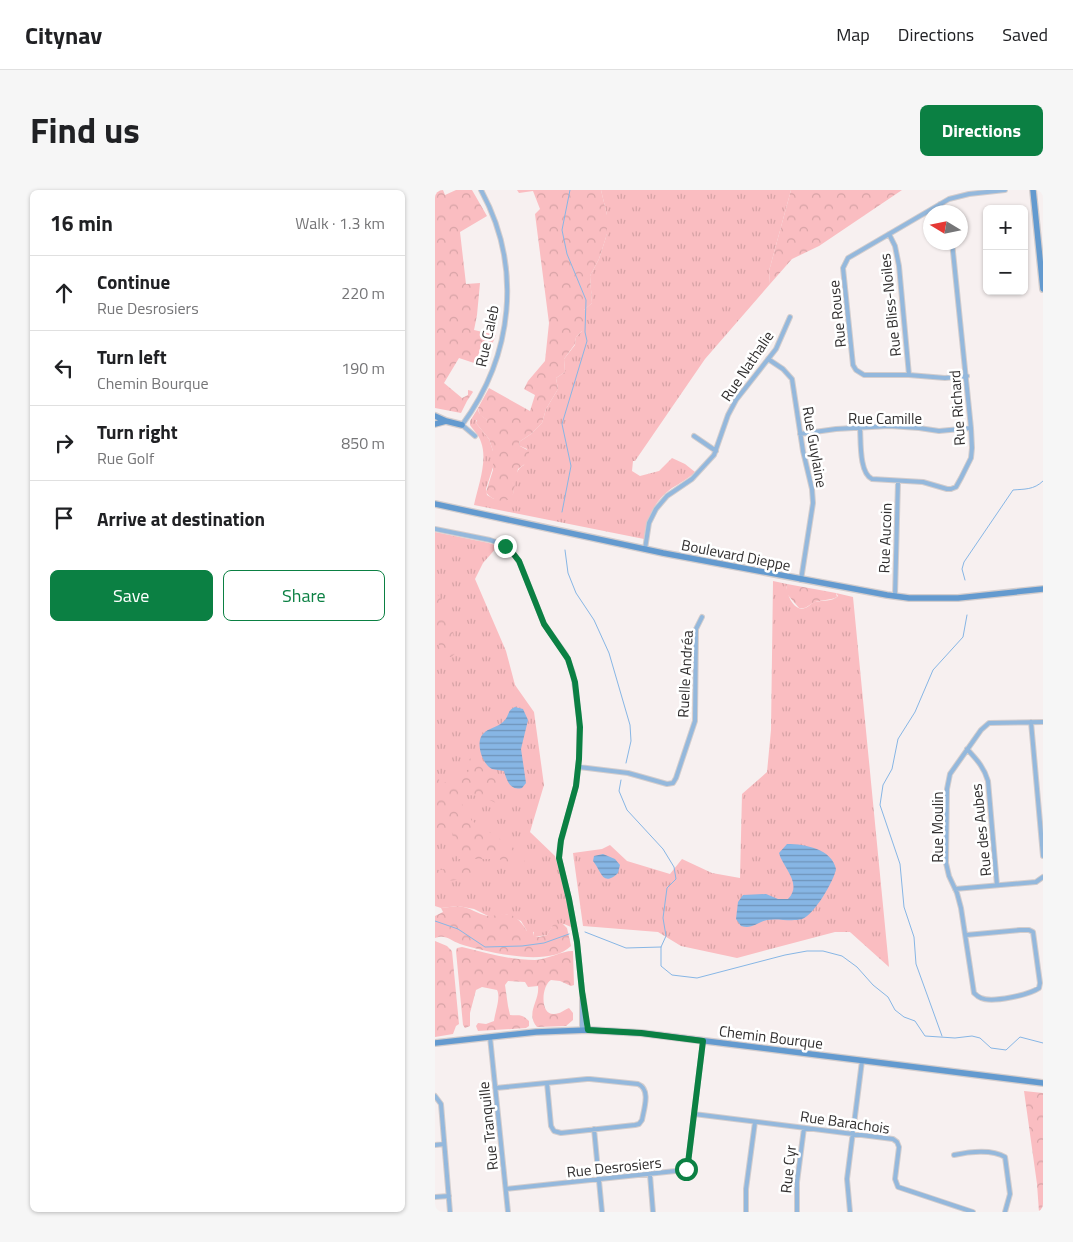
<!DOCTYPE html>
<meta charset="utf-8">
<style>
body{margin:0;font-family:"Titillium Web",sans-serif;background:#f6f6f6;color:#202124}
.controls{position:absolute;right:15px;top:15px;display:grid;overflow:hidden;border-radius:8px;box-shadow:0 1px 4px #0004}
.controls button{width:45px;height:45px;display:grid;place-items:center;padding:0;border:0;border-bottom:1px solid #e0e0e0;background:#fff;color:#202124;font:25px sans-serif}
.compass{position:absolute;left:488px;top:15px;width:45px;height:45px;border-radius:50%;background:#fff;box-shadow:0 1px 4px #0004;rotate:280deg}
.stop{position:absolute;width:15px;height:15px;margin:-11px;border:4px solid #0b8043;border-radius:50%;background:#fff}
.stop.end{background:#0b8043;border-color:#fff;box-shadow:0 1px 5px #0008}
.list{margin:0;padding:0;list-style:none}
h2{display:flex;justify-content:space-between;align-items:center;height:65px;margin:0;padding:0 20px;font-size:21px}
h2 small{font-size:16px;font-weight:400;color:#757577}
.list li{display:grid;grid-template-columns:32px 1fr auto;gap:15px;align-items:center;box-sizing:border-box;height:75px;padding:0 20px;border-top:1px solid #e0e0e0}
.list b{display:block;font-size:19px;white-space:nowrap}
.list p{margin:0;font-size:16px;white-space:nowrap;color:#757577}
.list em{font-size:16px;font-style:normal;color:#757577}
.actions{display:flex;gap:10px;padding:15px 20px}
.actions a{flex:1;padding:11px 0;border:1px solid #0b8043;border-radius:8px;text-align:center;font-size:18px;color:#0b8043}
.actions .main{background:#0b8043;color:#fff}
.icon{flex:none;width:28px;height:28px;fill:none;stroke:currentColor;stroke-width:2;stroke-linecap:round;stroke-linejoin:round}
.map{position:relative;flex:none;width:608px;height:1022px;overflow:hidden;border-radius:8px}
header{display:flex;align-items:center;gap:30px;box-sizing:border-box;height:70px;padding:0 25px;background:#fff;border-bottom:1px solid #e0e0e0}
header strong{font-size:24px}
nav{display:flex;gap:28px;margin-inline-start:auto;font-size:18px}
.intro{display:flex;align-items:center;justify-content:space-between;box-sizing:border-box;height:120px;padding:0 30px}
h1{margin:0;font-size:35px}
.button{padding:12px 22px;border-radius:8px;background:#0b8043;color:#fff;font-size:18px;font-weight:700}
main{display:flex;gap:30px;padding:0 30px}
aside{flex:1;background:#fff;border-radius:8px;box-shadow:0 1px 4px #0004}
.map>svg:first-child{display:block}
</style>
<header>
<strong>Citynav</strong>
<nav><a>Map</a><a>Directions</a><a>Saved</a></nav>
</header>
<div class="intro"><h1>Find us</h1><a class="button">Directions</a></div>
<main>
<aside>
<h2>16 min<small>Walk · 1.3 km</small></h2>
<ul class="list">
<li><svg class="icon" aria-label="ahead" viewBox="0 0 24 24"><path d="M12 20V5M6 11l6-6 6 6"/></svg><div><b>Continue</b><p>Rue Desrosiers</p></div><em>220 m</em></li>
<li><svg class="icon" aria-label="left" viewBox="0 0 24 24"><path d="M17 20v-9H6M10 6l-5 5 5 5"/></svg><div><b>Turn left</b><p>Chemin Bourque</p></div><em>190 m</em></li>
<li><svg class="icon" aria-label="right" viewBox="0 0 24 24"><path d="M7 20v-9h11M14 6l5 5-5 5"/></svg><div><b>Turn right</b><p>Rue Golf</p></div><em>850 m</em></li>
<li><svg class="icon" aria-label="arrive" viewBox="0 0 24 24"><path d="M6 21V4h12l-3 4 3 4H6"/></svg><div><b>Arrive at destination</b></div></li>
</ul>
<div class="actions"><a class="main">Save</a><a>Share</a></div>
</aside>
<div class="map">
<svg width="608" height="1022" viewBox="0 0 608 1022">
<defs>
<pattern id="grass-tufts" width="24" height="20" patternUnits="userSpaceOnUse" patternTransform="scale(1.25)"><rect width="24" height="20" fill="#fabdc1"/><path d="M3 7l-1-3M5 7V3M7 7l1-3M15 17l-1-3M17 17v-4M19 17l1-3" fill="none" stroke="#d7a3a6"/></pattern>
<pattern id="forest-crowns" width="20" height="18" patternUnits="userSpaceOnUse" patternTransform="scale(1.25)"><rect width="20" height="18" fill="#fabdc1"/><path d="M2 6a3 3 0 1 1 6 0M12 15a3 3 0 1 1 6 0" fill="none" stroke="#d7a3a6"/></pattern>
<pattern id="water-rules" width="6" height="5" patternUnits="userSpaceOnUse" patternTransform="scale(1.25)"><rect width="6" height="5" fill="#87b6e5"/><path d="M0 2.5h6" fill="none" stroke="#6f94ba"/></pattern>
</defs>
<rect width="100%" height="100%" fill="#f7f0f0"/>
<path fill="url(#grass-tufts)" d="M166,0H356L334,81L335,94L270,169L200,271H198L197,281L205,286L224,281L237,268L250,274L260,282C253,289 245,293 237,298C219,311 212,328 209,349L39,315C43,296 53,271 46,252C44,245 39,241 35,235V231L43,218C43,225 48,226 52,230L51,232L41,230V233L54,249L58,261L59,274L51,299L52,305L59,309L78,304C80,293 79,280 89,275L92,259L85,256L84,252L96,244L107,233L111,219L123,199L121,188L130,182L129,169L140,155L141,147L147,141L149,120L157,113L155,86L164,69L172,44V25Z
M0,342L54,353L63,356L48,373L40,389L71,461L80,495L99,522L109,595L95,642L120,666L131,705L136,737L129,734L117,737L112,745L99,747V742L92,741L86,731L71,724L55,727L39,719L23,716L6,718L0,716Z
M338,391L352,394C350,402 359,423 370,418C374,417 376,413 380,412C388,410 397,412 403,406L401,403L418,407L454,777L415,742H400L302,768L246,756L223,742L148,736L138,663L167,659L175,655L192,671L235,684L247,669L277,683L305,688L307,604L332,582L336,540Z"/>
<path fill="url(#forest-crowns)" d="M0,0H8L10,5L21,0H37L52,26L25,42L31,94L45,93L42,125L39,140L61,145L48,176L24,168L9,193L27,208L33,205V200L37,201L38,202L32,211L26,223L0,218Z
M82,0H166L172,25V44L164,69L155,86L157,113L149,120V139L141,147L140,154L129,169L130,182L121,188L123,199L111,219L107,233L96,244L84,252L85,256L94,261V271L83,279L78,304L75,309C67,313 56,310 51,302L58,280V261L54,249L41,233L42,229L51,231L52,230L45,225L43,218L54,198L95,221L100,205L89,199L93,191L110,171L114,133L100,24L105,19L98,1L84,3Z
M356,0H467L384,56L357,69L335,94L334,81Z
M352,394L401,403L402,407C395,411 386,409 378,413C372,416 372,419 364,418L352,404Z
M0,403C13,410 20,448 21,463L16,467H9C0,452 0,424 0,403Z
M37,566H41C49,582 65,582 68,598L61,600L60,603L62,611L61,613C51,608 43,605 32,605L27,609V614L37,631L85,662L90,672L88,675L83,677L64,669H23L17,642L0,640V587L9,593L14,590H23L34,581V570Z
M24,676L46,679L44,683L35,690L27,689L0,693V681Z
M23,716C35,717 42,724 53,726C59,727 63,724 68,724C80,723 87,733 92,741H98L99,746L104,747L112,745L118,735L127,733L132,738L136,756C114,778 52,762 25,754C15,750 11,744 0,748V726L8,722L6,718Z
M0,751L12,756L17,761L24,834L21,836L18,844L0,847Z
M27,757C52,763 75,770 100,770C113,769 130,760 138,761L139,795L136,796L125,791L116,790C106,796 105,825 119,824C125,824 129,820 134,818L138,823V830L131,836L102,837C90,823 105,811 103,796L93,797L90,792L73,791L70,795L73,816L75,825C84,826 86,823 94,831V836L91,838L43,841L41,836L43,833L51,834L59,831C60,822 66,807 62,800L47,797L41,800L35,823V836L30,838L28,835L21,761L22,758Z
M589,901L608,903V1022H604L602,994Z"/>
<path fill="url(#water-rules)" d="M80,517L88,519L93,530L86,559L91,593L87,598C75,601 72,591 69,581C65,580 60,580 57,579C47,574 40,552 48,544C53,538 63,537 68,532C74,527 72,520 80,517Z
M352,654C370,654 397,659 401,679C399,691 379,725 367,729C356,732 343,728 332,730C322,732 317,740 306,736L301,729L303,712L308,705L331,704L343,709H353C368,694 348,678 344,663Z
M168,664L180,669L185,675L183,683C167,698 166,680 158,671L159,666Z"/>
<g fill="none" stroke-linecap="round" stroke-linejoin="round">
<path stroke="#87b6e5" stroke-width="1" d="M127,322L136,276L127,234L152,151L150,142L151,110L132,64L127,40L135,0
M130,360L133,383L141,403L159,430L174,463L195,535L196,551L191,573
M530,390L527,379L529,372L578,300C589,299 599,300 608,291
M186,590L184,601L192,620L228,659L239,677L241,689L232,698L228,728L231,746L226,757V776L237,785L262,788L350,765L372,761H388L407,766L422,777L438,795L453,807L460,820L469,827L480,831L490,846L520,848L537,846L545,848L556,858L571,860L585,847L608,853
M0,731L23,739L50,757L87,756L109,753L134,744
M150,742L191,758L226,757
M507,846L481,774L479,747L469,717L465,674L445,615L448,595L457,579L463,549L480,522L498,480L528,447L532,425"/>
<defs>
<path id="street" d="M505,14L510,22
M454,44L460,56L464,76L474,185
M333,169L348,179L357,189L368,261L377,299L378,313L366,390
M532,186L510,188L474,185H429L421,180L418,175L408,78L413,68L514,9L534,4L570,0
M425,238C426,251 424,283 437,289L488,292L512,299H516L521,297L526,288L536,268L537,258L536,238L517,52
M365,244L401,239L454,236L484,238L504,241L536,238
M40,246L27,235C78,166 88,77 46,0
M259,246L281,261
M0,339L55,350L67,354L77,362L85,373L109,434L131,465L138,483L144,527V569L141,596L125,655L124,668L134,709L142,752L147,801V840
M210,359L214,333L221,319L232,306L257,289L279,265L293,225L301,210L341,159L355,127
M460,406L463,291
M596,532L608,666
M532,559C542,570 549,577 553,591L562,695
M144,577L193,583L232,594L238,593L241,588L260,531L261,439L267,427
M520,699L601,692L608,687
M531,745L585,740H594L598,742L605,793L604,798C594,805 557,813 546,808C543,807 541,805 539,803L526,718L522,703L514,686L511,673L512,599L515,584L546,540L554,533L608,532
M148,805L153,840
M55,847L73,1022
M61,898L152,889H155L203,894C216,899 209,919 207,930L204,934L200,935L126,943L119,941L116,936L112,893
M0,906L6,914L15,1022
M259,924L458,949L462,952L464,957L460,989L463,997L538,1022
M159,939L167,1022
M0,955L9,954
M519,965C533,962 557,959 570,967L575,1004L570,1022
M215,985L218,1022
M71,999L250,980L253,973L268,851
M0,1007L14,1006
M311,1022V999L320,932
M362,1022V992L369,938
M415,1022L412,989L427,871"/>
<path id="secondary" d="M598,0L608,99
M0,226L11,231
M0,234L11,231L27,235
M0,314L228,363L452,405L474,408H523L608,399
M0,853L101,842L153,840L206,843L608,893"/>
</defs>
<use href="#street" stroke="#d3cdcd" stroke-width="6"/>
<use href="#secondary" stroke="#d3cdcd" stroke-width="8"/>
<use href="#street" stroke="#94b8dc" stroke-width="4"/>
<use href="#secondary" stroke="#639acf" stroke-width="5.5"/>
</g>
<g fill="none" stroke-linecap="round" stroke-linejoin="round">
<path stroke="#0b8043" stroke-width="6" d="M70,356L77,362L84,371L109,434L133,469L140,492L145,537L144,569L141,596L126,650L124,668L134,709L142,752L147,801L153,840L206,843L268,851L253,973L251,979"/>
</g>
<g text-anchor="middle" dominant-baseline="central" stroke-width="5" stroke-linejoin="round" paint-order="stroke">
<g font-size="15" fill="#312f2f" stroke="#fff">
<text transform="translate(455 115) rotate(-96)">Rue Bliss-Noiles</text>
<text transform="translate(402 124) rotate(-96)">Rue Rouse</text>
<text transform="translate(52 146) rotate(-78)">Rue Caleb</text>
<text transform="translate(312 176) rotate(-56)">Rue Nathalie</text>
<text transform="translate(522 218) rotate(-94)">Rue Richard</text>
<text x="450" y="228">Rue Camille</text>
<text transform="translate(380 257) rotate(80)">Rue Guylaine</text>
<text transform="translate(450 348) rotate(-88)">Rue Aucoin</text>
<text transform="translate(301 365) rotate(11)">Boulevard Dieppe</text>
<text transform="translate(250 484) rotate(-87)">Ruelle Andréa</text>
<text transform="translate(502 637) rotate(-90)">Rue Moulin</text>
<text transform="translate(546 640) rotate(-96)">Rue des Aubes</text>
<text transform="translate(336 847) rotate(7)">Chemin Bourque</text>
<text transform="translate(410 932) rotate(8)">Rue Barachois</text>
<text transform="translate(53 936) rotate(-96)">Rue Tranquille</text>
<text transform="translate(179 977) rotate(-6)">Rue Desrosiers</text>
<text transform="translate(353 979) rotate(-84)">Rue Cyr</text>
</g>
</g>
</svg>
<div class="controls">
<button>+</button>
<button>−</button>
</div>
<svg class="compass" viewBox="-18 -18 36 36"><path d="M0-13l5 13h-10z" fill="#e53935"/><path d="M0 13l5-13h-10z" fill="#757577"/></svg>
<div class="stop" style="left:251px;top:979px"></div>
<div class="stop end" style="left:70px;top:356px"></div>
</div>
</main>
